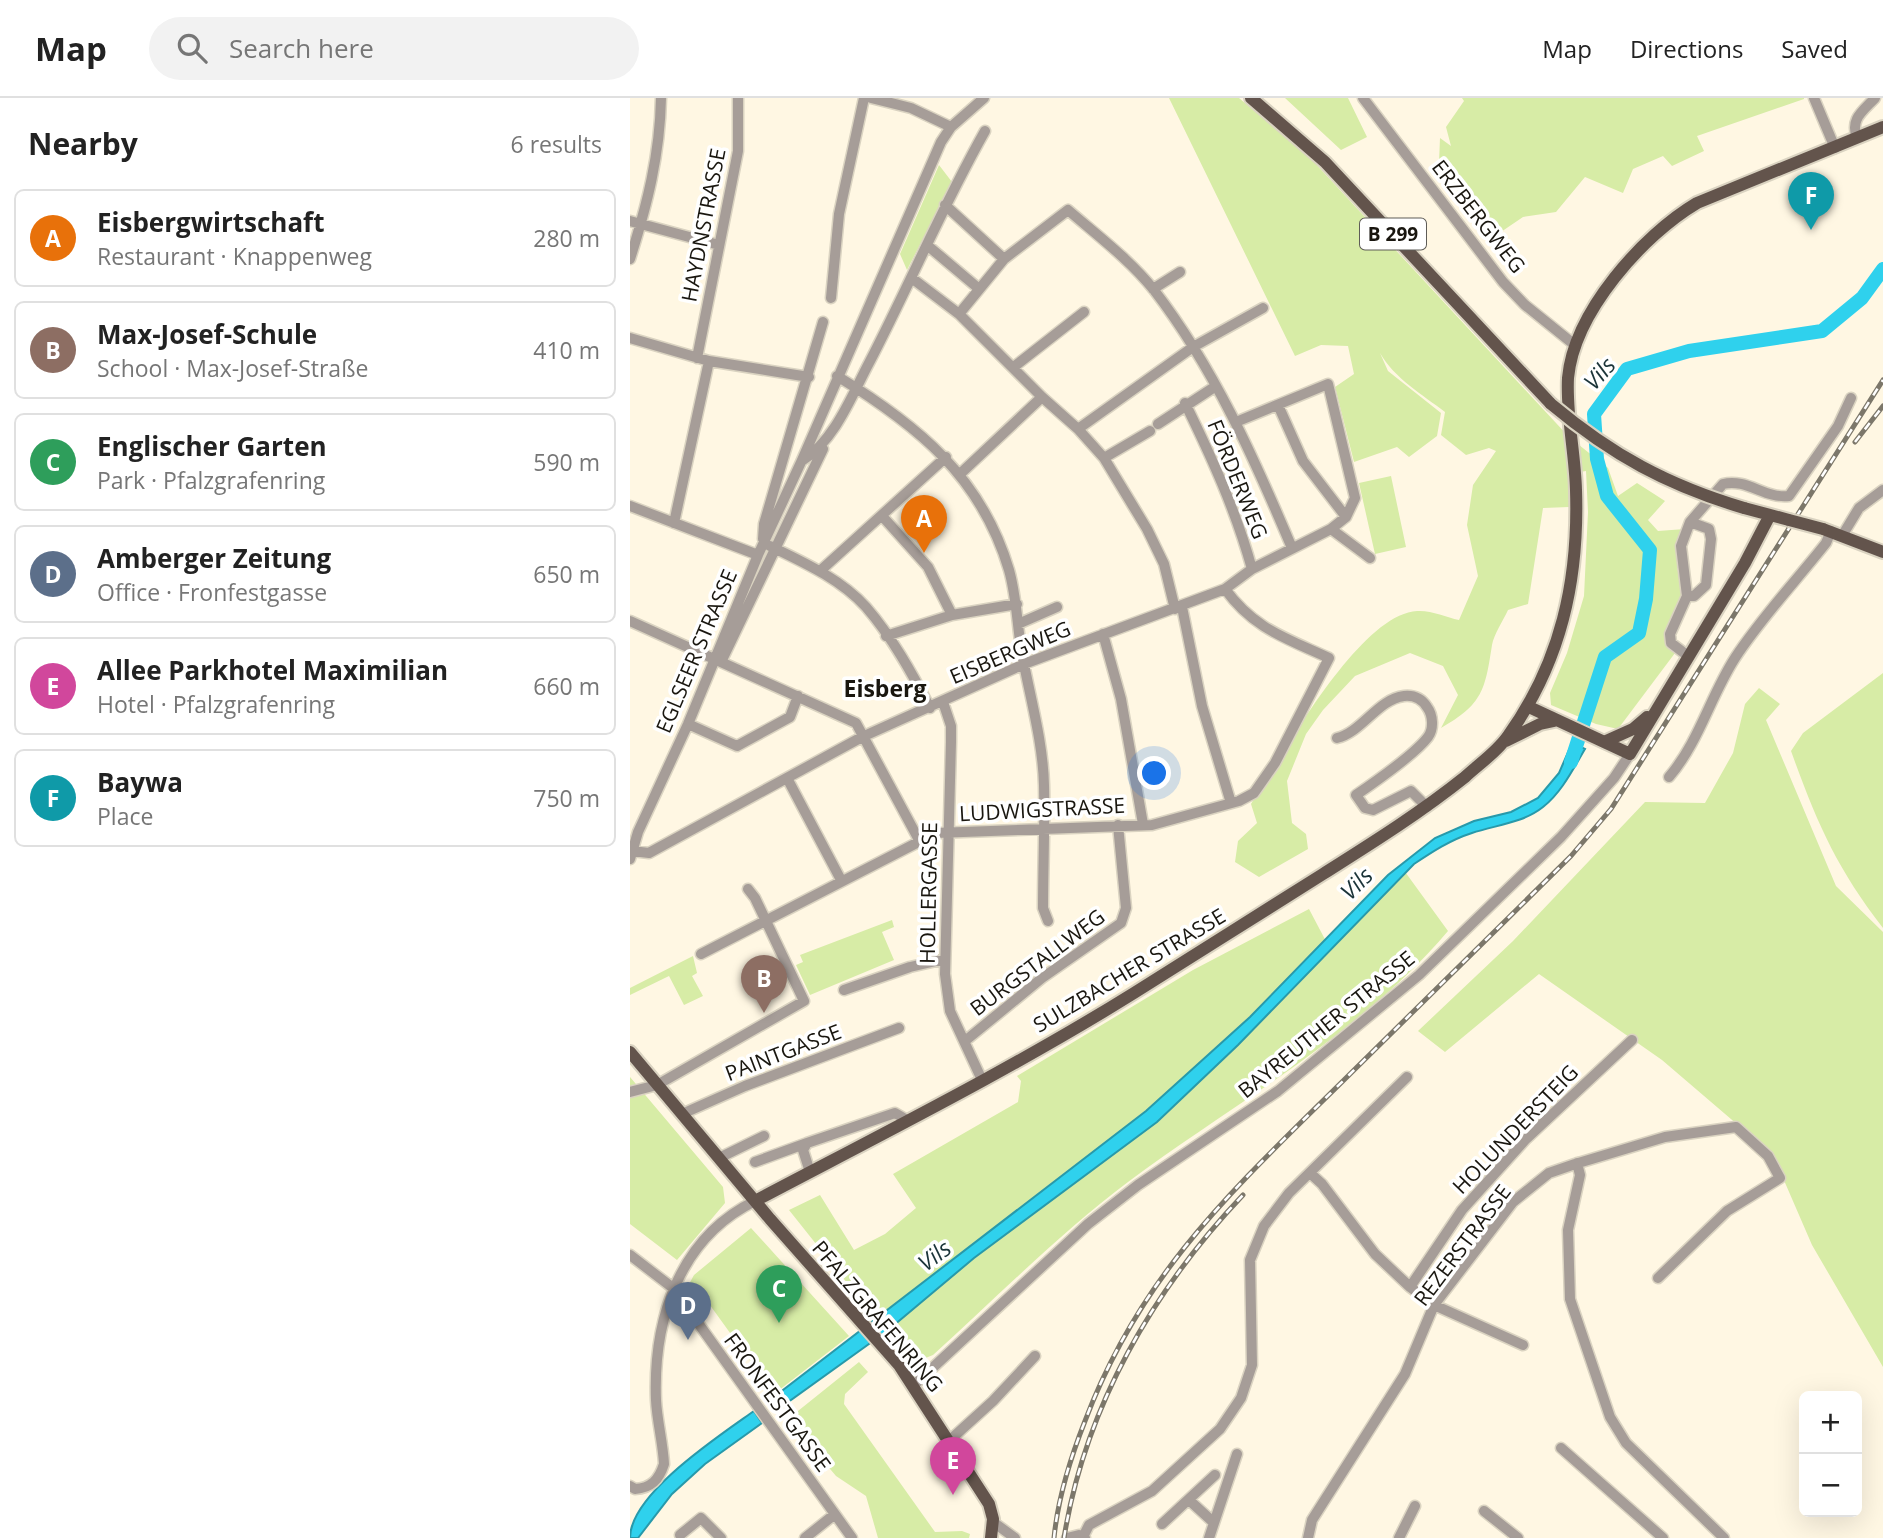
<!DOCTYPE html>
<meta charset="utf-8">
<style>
body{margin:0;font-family:"Open Sans",sans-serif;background:#f2f2f2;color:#222}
.controls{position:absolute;right:21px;bottom:21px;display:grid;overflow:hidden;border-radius:10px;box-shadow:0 7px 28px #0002}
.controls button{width:63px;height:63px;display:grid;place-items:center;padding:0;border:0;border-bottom:2px solid #e0e0e0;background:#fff;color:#222;font:35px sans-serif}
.you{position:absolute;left:525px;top:676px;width:24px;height:24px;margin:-18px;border:5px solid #fff;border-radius:50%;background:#1a73e8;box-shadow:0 0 0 10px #1a73e833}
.badge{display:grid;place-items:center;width:46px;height:46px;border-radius:50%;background:#111827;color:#fff;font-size:23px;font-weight:700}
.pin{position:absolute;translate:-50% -58px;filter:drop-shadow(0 2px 4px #0008)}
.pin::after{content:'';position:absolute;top:37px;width:24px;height:21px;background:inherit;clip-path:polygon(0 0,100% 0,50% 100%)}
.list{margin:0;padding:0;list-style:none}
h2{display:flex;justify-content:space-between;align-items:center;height:91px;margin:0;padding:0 28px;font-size:30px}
h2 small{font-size:23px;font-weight:400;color:#767676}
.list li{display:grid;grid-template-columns:46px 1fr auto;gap:21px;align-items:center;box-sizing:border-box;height:98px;margin:0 14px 14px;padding:0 14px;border:2px solid #e0e0e0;border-radius:10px}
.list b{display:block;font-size:26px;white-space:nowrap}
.list p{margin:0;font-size:23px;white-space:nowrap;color:#767676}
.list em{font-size:23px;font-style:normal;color:#767676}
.icon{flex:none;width:38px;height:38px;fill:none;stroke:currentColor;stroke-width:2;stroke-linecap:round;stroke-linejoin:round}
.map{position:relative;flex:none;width:1253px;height:1440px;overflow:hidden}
header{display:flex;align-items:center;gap:42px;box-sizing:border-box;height:98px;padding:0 35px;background:#fff;border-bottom:2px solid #e0e0e0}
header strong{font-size:33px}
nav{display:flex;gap:38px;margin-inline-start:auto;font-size:24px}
.search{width:490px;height:63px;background:#f2f2f2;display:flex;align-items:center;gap:18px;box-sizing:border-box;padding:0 24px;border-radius:38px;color:#767676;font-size:26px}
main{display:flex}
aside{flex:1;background:#fff}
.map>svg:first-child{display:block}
</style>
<header>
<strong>Map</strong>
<div class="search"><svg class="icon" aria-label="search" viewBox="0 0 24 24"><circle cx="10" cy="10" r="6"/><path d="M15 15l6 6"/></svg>Search here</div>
<nav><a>Map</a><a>Directions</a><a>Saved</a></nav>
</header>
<main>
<aside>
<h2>Nearby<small>6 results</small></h2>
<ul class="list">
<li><span class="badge" style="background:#e8710a">A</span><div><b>Eisbergwirtschaft</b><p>Restaurant · Knappenweg</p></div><em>280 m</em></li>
<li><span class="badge" style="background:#8d6e63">B</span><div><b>Max-Josef-Schule</b><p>School · Max-Josef-Straße</p></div><em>410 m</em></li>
<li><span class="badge" style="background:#2e9e5b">C</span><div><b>Englischer Garten</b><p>Park · Pfalzgrafenring</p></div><em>590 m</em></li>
<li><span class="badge" style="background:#5c6f8a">D</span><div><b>Amberger Zeitung</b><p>Office · Fronfestgasse</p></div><em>650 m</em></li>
<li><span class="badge" style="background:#d1479c">E</span><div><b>Allee Parkhotel Maximilian</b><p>Hotel · Pfalzgrafenring</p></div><em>660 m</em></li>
<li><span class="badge" style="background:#0f9aa8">F</span><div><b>Baywa</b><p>Place</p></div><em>750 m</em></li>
</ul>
</aside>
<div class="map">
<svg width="1253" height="1440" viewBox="0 0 1253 1440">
<rect width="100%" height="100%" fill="#fff7e3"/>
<path fill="#d7eca6" d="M539,0H609L683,63L939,339L978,370L988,398L1007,385L1035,403L1018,422L1028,433L1055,431L1047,468L1053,503L1035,540L1045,555L988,631L966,626L921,607L920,595L937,555L954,498L958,414L956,373L938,376L939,409L913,410L898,506L878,512C873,523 864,536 862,547C855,592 853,606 811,630L828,597L813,568L780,555L725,578L693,612L676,636L657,683L662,725L676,736L678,751L629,779L605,764L608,743L627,725L621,706C651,659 729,516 787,513C801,512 816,519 829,522L848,478L837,427L843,387L866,353L859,350L836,357L811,337L815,314C793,297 764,280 750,255L758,273L811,315L807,338L779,359L767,349L724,364L705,289L724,276L718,248L691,247L665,258Z
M655,0H718L737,39L711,52Z
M832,0H1174V1L1067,38L1074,53L1042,68L1033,58L1003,71L993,95L955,79L926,114L893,119L865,138L836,106L809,65L810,40L821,48L816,29L834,3Z
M309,67L322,84L277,172L270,156Z
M761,378L776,449L745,456L729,385Z
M1253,575V830C1206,769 1187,725 1161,653L1173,635Z
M1129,590L1150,606L1136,622L1206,788L1253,834V1269L1182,1147L1143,1057L1032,962L909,876L815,954L788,933L883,843L1015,704L1075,705L1103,655L1115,606Z
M773,771L818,833C729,938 607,1003 498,1084C429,1136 367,1199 303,1257L288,1263L276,1259L159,1112L190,1097L224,1152L255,1136L286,1110L263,1076L388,1004L391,983L387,978L563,872L679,811L699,849Z
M262,822L264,829L252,834L264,862L180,897L166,867L173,864L170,857Z
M63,858L67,875L62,878L73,898L54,907L39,878L0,897V890Z
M0,979L93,1089L95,1105L47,1162L0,1126Z
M121,1130L219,1238L144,1296L77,1203L65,1211L52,1199L64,1177Z
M229,1264L238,1274L215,1296L214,1306L305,1434L332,1433L340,1436L339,1440H248L236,1398L206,1378L174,1340L163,1317Z"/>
<path fill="#2fd1ed" stroke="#2899aa" stroke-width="2" d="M942,645L955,651C943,671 932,694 913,709C893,725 866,727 842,735C820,742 802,754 784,766L608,947L527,1024L344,1160L257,1233L147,1312L140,1302L516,1013L620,919L758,777L805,740L844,723L881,714L908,700L929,675Z
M124,1313L132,1325L75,1366L42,1396L8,1440H0C0,1396 89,1338 124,1313Z"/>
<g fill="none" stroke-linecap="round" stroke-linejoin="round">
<path stroke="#2fd1ed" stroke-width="14" d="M941,664L975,559L1009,535L1016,501L1020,452L977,398L967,361L964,316L997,271L1059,253L1192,233L1232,200L1253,171"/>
<defs>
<path id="minor" d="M241,0L281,10L321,29
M733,0L873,184L895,207L946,248
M1184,0L1205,50
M1227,40C1220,21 1232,14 1245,0
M315,107L374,161
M0,123L89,147
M297,147L348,190
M0,161C17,107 30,57 31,0
M283,181L329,216L412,299L448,331L474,360L517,431L534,466L545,511
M523,191L550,174
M201,200L209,116L234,0
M329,216L374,161L438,112C467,137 500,162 524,192C584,270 624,360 662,450
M0,240L79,263L179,279
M67,260L108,53V0
M385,268L454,214
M207,278C287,327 351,378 379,472C387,500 387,528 392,556C400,599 413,644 414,687C415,728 413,769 413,810L418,823
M555,305C582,360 606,413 622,471
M648,307L673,363L716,419
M528,326L586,288
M448,331L563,249L633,210
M474,360L520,333
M173,362C205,342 222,297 239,265C279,188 312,109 355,33
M330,376L412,299
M0,408L128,457
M253,419L298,469L322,517
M44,425L79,263
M701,431L740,460
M1212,438L1229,410L1253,392
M133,441L134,426L193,224
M140,448C173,464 211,481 236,509C262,539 282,575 300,610
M190,473L316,359
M1057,498H1064L1076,487L1081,441L1079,431L1060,424
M552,509L572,608L601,705
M0,523L226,625L289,742
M388,526L427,509
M473,536L491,601L513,726
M256,538L322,517L387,506
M1058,558L1041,545L1040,536L1057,498L1051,448L1060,424L1093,386C1117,380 1135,401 1159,398L1208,328L1221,300
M91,564L193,351
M313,604L321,628V644L315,876L320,913L352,982
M58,626L107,648L160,619L168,598
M707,640C732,634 748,601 774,598C784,597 792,601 797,609C803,617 804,631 798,639C785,656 745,684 726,697L735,710L743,712L781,693L797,709
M1039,679C1069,644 1080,599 1105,560C1131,520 1166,483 1196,445L1201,433
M157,680L211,782
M2,753L19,755L232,639L394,566L595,491L622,471L701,431L716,419L725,400L698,286L606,324
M0,761L8,734L58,626L128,457L172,362L311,44L321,29L354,0
M71,856L306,735L522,727L609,703L624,695L645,665L699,560C656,540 624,531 595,491
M214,892L280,869L315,861
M335,943L412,880L491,825L496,810L488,727
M0,994L27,987L174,903L125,800L118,791
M52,1016L115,988L269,930
M89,1060L134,1038
M125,1064L177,1045
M947,1065L950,1077L938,1132L940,1201L980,1319L996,1345L1094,1440
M180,1074L173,1052L177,1045L265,1015L277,1022
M680,1075L692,1086L745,1156L780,1189L804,1207L893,1247
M0,1157L43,1190L222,1440
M780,1189L832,1112L896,1041L1002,942
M284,1287L458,1126L508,1087L648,993L789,877L931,739L984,680L1000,656
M320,1342L363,1303L405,1258
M931,1350L1033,1440
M0,1388L5,1391C21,1390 29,1382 34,1366C33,1345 27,1323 26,1302C23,1222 49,1140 125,1103
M559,1402L582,1423
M854,1413L888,1440
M363,1424L385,1440
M532,1426L585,1377
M50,1437L71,1420L91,1440
M453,1439L459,1427L522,1393L590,1331L611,1300L622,1267L620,1162L634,1128L659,1095L777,979
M175,1440L205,1416
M437,1440L449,1437L455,1440
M579,1440L607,1356
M678,1440L682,1422L775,1276L804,1207L883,1104L919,1075L945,1066L1035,1039L1106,1029L1138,1058L1150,1080L1097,1113L1028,1180
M769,1440L785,1408"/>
<path id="major" d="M621,0L695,64L921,306
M1114,410L1159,422
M1193,431L1253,454
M899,609L1000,656L1115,465L1140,417
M876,643L910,626L924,623
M974,644L1003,631L1017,619
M0,954L140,1121L269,1267L359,1406L363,1421L361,1440
M125,1103C252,1036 382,971 504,895C567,856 630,815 693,776C742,745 790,715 835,679C849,666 867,654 878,638C931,564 949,482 946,392C945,355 936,317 938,280C944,214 1013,137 1067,105L1253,29"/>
</defs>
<use href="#minor" stroke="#dad3c1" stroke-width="13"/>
<use href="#major" stroke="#dad3c1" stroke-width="16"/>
<use href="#minor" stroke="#a69d98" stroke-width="10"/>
<use href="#major" stroke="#63544c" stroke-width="12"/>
<defs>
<path id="rail" d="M1225,344L1253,308
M424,1440C428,1399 440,1361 455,1323C512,1172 607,1088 719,977C793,904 867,831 941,758L981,711L1253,282
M434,1440C455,1309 523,1192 613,1097"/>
</defs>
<use href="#rail" stroke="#7c776a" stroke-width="5"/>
<use href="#rail" stroke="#fff" stroke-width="2.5" stroke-dasharray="8" stroke-linecap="butt"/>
<defs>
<path id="major-bridge" d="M921,306C982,357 1037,387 1114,410
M1159,422L1193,431"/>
</defs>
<use href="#major-bridge" stroke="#dad3c1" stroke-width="16" stroke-linecap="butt"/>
<use href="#major-bridge" stroke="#63544c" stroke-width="12"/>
</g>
<g text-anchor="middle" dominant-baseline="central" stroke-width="7" stroke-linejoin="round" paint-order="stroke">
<rect fill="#fff" stroke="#5e5c57" stroke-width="2" x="730" y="120.5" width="66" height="31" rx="5"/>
<g font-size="19" font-weight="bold" fill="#19160f">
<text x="763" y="136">B 299</text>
</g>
<g font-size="21" fill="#19160f" stroke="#fff">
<text transform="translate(849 118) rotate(52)">ERZBERGWEG</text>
<text transform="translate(73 127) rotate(-79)">HAYDNSTRASSE</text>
<text transform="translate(608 381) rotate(68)">FÖRDERWEG</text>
<text transform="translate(66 553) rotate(-67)">EGLSEER STRASSE</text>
<text transform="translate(380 554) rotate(-23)">EISBERGWEG</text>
<text transform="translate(412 711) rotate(-3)">LUDWIGSTRASSE</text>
<text transform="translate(298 795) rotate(-89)">HOLLERGASSE</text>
<text transform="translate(407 864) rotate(-37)">BURGSTALLWEG</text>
<text transform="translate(499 872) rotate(-31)">SULZBACHER STRASSE</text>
<text transform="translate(696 926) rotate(-39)">BAYREUTHER STRASSE</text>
<text transform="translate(153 954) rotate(-21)">PAINTGASSE</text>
<text transform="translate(885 1031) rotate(-46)">HOLUNDERSTEIG</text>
<text transform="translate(832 1147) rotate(-53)">REZERSTRASSE</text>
<text transform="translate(248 1218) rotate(50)">PFALZGRAFENRING</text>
<text transform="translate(148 1304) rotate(54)">FRONFESTGASSE</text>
</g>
<g font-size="23" font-style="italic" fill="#1b3439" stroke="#fff">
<text transform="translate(969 275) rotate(-49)">Vils</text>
<text transform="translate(726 785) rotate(-45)">Vils</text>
<text transform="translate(304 1157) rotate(-38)">Vils</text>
</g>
<g font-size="23" font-weight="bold" fill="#19160f" stroke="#fff">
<text x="255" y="590">Eisberg</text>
</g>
</g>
</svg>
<div class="controls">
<button>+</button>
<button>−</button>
</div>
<div class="you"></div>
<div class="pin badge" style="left:294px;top:455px;background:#e8710a">A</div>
<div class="pin badge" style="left:134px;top:915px;background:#8d6e63">B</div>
<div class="pin badge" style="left:149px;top:1225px;background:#2e9e5b">C</div>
<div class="pin badge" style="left:58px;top:1242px;background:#5c6f8a">D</div>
<div class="pin badge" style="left:323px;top:1397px;background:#d1479c">E</div>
<div class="pin badge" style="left:1181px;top:132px;background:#0f9aa8">F</div>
</div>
</main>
